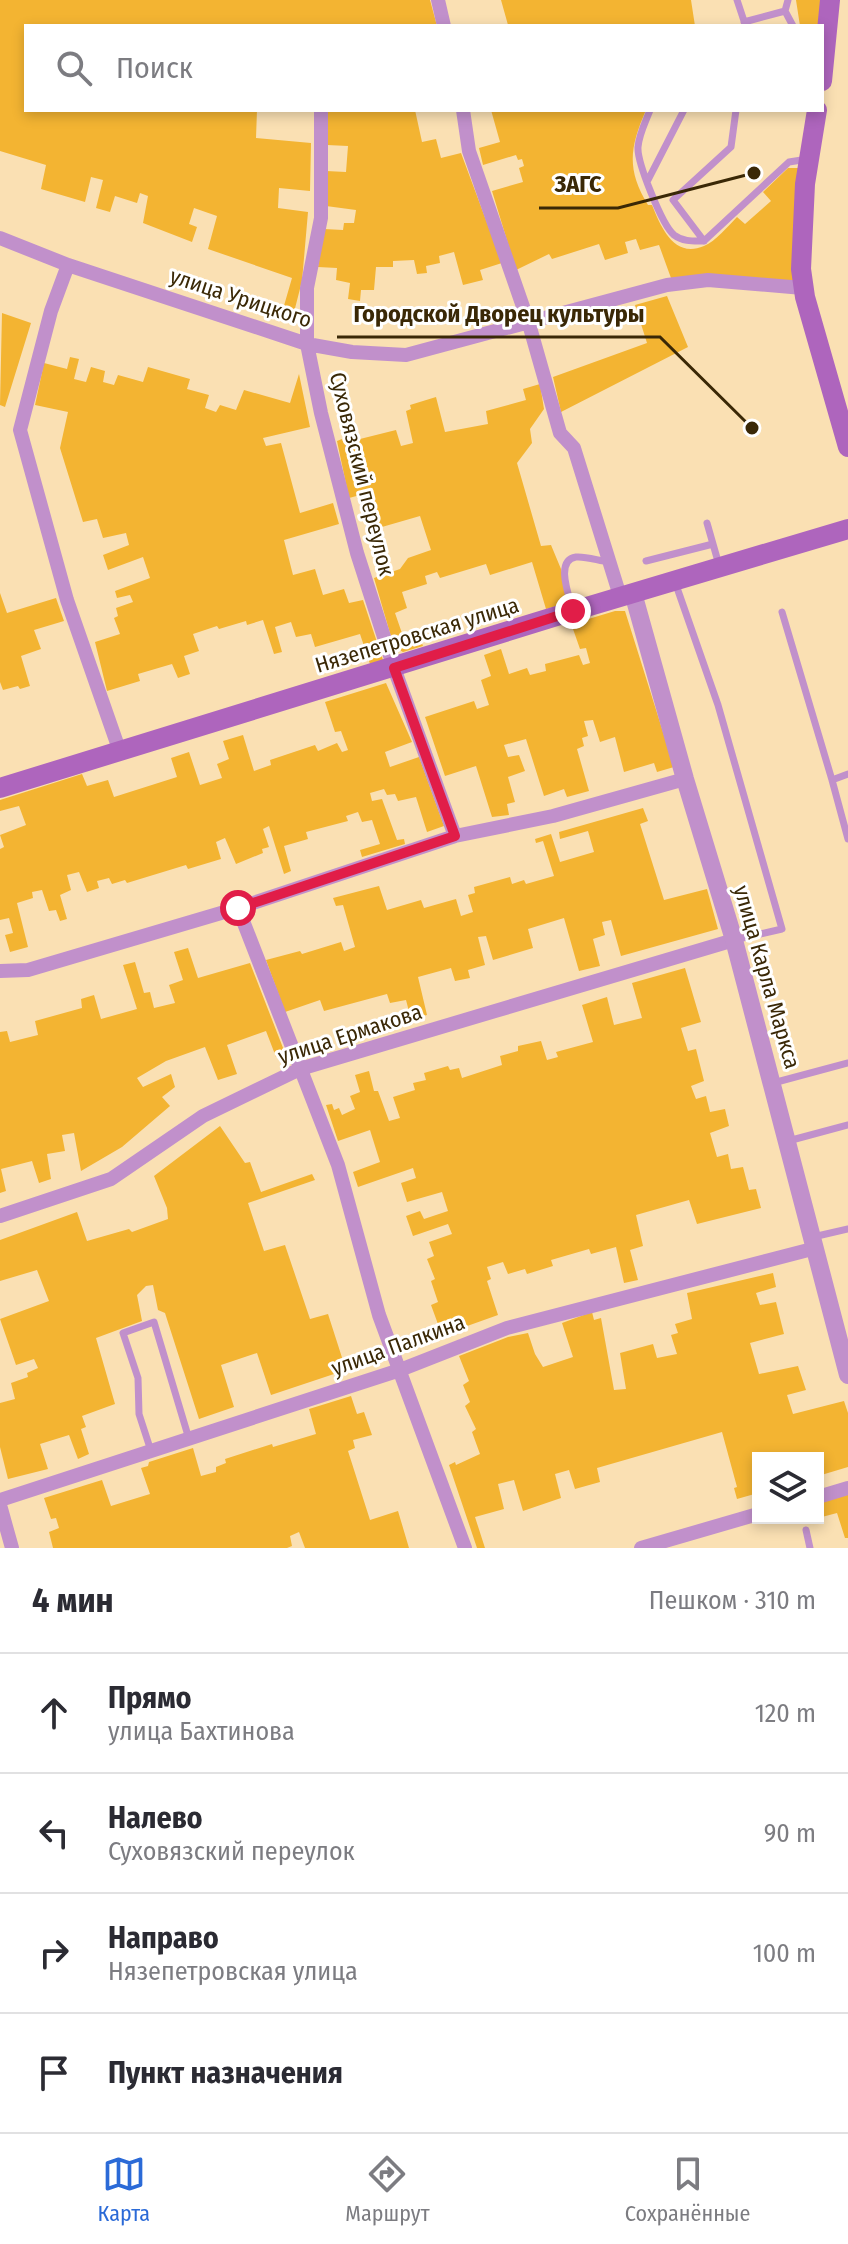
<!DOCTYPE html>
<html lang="ru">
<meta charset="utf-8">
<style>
body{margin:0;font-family:"Fira Sans Condensed",sans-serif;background:#f2f2f3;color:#2b2b33}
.controls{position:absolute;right:24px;bottom:24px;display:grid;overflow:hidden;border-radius:0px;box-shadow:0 4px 12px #0003}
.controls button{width:72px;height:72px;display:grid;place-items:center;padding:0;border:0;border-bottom:2px solid #e1e1e2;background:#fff;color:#2b2b33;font:40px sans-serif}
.stop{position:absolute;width:24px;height:24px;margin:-18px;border:6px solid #e11d48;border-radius:50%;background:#fff}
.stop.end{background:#e11d48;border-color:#fff;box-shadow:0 2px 8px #0008}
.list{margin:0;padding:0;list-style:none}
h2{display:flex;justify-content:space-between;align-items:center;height:104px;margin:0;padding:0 32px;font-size:34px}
h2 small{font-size:26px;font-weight:400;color:#7c7c81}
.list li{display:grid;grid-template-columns:52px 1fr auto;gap:24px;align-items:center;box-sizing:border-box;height:120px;padding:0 32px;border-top:2px solid #e1e1e2}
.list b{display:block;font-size:30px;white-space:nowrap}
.list p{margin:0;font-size:26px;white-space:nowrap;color:#7c7c81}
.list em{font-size:26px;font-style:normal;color:#7c7c81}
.icon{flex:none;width:44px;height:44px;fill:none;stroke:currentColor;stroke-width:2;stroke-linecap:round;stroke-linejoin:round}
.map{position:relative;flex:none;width:848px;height:1548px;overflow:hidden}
.search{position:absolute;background:#fff;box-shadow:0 4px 12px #0003;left:24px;right:24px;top:24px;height:88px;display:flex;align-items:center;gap:20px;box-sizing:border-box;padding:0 28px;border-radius:0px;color:#7c7c81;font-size:30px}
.sheet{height:584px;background:#fff}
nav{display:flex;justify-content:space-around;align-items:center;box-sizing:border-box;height:112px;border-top:2px solid #e1e1e2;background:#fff;font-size:22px;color:#7c7c81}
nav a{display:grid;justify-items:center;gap:4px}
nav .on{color:#2b6ad7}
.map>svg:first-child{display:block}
</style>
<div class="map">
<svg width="848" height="1548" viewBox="0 0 848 1548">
<rect width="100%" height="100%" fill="#fae0b3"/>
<path fill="#f3b432" d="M0,0H430L437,26H26V110H257L256,138L311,143L310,191L279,188L278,208L308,212L302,281L292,320L281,316L292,278L208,249L217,216L194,208L189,224L197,227L192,242L143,223L148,196L140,193L137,203L115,196L110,212L96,208L103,180L91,177L85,202L41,189L46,165L0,151Z
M501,0H691L695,26H505L508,25Z
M796,0H822L820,26H800Z
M327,110H415L422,142L436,139L441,158L461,153L502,263L480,270L483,280L463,285L454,252L439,256L440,263L426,266L427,273L417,274L414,260L393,261V267H376L374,290H361L360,301L348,299L350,283L336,280L337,268L318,267L324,229L343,230L344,223H354L356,210L326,206V171L346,172L348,146L327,145Z
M491,110H646C630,147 626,169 648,205H652C661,227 674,259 704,246C716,241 728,226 737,217L745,224L771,201L763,192L788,168H801L796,282L671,278L659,245L640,250L636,239L625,242L628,253L605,260L599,244L552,259L549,254L516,270L492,191L523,182L519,168L524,166L522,159L518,160L516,155L483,165L479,148L500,142Z
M667,296L688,347L561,412L553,377L647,343L635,305Z
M2,313L31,323L5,407L0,405Z
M70,357L79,359L74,379L86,382L91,367L105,371L103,382L114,385L118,375L143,382L148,367L190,379L187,389L209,395L205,408L216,412L220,405L236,410L244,390L290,403L299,374L310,427L263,438L266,446L281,443L300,513L333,503L339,524L284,540L293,575L315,569L323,595L344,589L349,603L363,600L383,660L370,664L360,634L315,647L311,634L296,637L291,622L275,627L282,652L274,654L263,620L247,625L246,621L219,629L217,626L193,634L199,651L184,656L190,674L178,678L172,664L138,674L140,681L107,691L95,642L120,634L114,618L118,616L116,608L133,602L130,595L117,598L115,591L150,578L143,557L108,570L103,555L129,545L126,533L103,538L97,519L83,522L60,448L68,412L35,405L44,363L67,369Z
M540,384L544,409L530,429L532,443L517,463L541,546L551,545L561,569L569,602L546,609L532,562L490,575L486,564L440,578L437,572L425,576L427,584L402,592L407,608L395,613L405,642L420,638L423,646L403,652L394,647L374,578L400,569L408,558L431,550L420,516L375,529L364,494L349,498L337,441L342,439L344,443L396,430L401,446L413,443L406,411L411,409L410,405L436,397L445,432L488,424L486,411L526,400L523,389Z
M0,593L7,613L56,598L64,621L34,630L41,649L21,656L30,686L20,689L18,686L3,690L0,682Z
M615,611H625L674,767L657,772L654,763L624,772L615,737L600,742L593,720L584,721L588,736L582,738L584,746L577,749L589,791L567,797L564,789L544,796L526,739L504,745L508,757L519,755L525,771L508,777L515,802L507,804L509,815L492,817L476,766L445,776L425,717L474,701L477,709L489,705L481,680L491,676L484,655L501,649L509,674L527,668L530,675L546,671L545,664L579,655L583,665L590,663L586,648L580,649L573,629L575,623Z
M386,683L412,742L385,752L390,767L419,757L444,826L427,832L416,797L398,801L395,794L387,795L384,789L370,793L372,801L382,799L397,840L404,839L405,844L362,857L360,850L380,844L372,820L362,822L358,812L346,816L348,821L306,832L308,839L284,846L291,871L284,874L269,826L263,829L269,847L262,849L263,853L236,864L225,838L216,842L221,859L188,869L186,865L127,883L125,880L112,884L109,878L97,881L99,888L87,892L79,872L67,875L71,890L60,895L67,919L60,921L56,910L49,911L42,890L32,892L33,898L17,903L28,947L10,952L5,935L13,933L9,918L0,920V849L4,847L0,835L26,825L19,806L0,811V800L82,774L87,786L108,780L114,797L177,777L171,758L189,752L200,785L222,778L217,764L229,759L223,741L243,735L254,771L271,765L270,760L315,745L318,751L337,743L342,752L348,750L341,731L335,732L325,702Z
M643,808L648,821L640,824L664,900L707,889L718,929L621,956L611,920L602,922L605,935L593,939L600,966L579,971L564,918L528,929L533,948L493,960L486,936L478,937L485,965L468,970L470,978L455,981L451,968L418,977L427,1015L411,1019L406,1000L390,1003L387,994L324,1011L320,1000L285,1012L266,960L300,951L302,954L341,942L344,951L355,947L343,905L336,906L333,898L379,886L387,910L421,900L424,908L456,899L461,916L473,912L468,895L475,893L474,887L510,877L512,884L524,880L526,884L554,876L543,841L536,843L535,839L551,834L560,862L594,852L588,831L560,839L559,832Z
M188,948L198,978L250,963L285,1053L276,1057L266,1031L227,1045L237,1074L218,1080L205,1047L166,1061L137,1078L143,1087L171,1074L175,1087L162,1097L170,1106L122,1147L81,1171L74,1133L62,1135L65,1151L47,1154L51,1179L39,1183L32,1161L1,1169L6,1191L0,1193V1032L7,1031L10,1042L38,1035L35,1021L82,1008L81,999L94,995L101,1019L137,1009L123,965L135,962L144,993L150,992L154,1008L175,1003L169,985L183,980L174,952Z
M685,968L701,1022L681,1028L688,1051L696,1049L704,1081L691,1086L696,1099L706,1096L710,1112L725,1109L729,1126L710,1133L717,1157L728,1154L731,1169L743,1167L749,1190L756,1189L761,1208L697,1224L689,1200L636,1215L643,1246L630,1250L638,1280L624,1283L616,1247L591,1254L589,1249L551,1260L553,1266L527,1274L525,1269L508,1274L503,1262L487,1267L491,1279L487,1281L498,1315L442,1335L431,1305L438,1302L431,1281L435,1279L427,1259L434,1256L429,1242L452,1234L448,1224L413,1236L406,1216L420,1211L424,1219L448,1211L442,1192L407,1202L401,1183L416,1178L413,1168L358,1187L353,1172L380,1162L370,1130L338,1141L326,1105L332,1104L334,1110L339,1108L342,1115L355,1109L350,1096L360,1092L355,1075L369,1071L374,1091H378L389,1121L400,1118L393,1097L415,1090L413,1083L426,1080L424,1073L448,1066L450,1070L459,1068L462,1078L502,1065L500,1056L518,1051V1046L541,1041L547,1060L558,1057L556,1052L593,1042L582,1005L607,997L614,1025L642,1018L632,983Z
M220,1126L245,1163L250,1162L261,1192L312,1174L315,1180L248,1203L264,1251L285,1245L310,1319L328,1314L346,1370L271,1395L257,1353L221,1365L234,1407L199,1419L165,1313L158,1310L153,1285L146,1286L137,1295L142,1321L96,1338L115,1404L82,1416L86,1427L81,1429L89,1454L78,1459L69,1435L40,1444L48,1469L8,1479L0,1447V1403L15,1399L11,1383L28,1377L27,1373L38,1368L34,1359L16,1365L0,1319L49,1301L37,1270L0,1281V1240L77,1212L87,1241L129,1229L132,1232L168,1219L167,1208L154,1176Z
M773,1273L776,1287L756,1293L760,1305L776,1302L784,1334L750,1343L759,1374L798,1366L806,1390L787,1395L793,1414L844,1401L848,1413V1467L818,1476V1458H758V1493L737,1499L734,1488L737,1487L722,1432L597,1468L600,1482L575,1489L569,1470L555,1474L561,1498L523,1511L514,1480L498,1484L504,1509L475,1517L485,1548H477L449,1465L455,1462L456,1465L480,1454L472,1432L476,1429L465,1406L470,1402L463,1385L469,1381L459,1356L508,1337L528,1333L535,1354L543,1367L573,1357L562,1323L592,1312L594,1320L601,1318L614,1390L626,1389L620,1353L653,1344L657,1358L677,1354L671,1335L678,1333L675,1324L692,1319L687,1293Z
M351,1396L357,1414L364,1412L372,1435L353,1440L355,1448L348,1451L370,1520L398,1511L409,1548H305L299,1532L290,1536L292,1546L287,1548H53L49,1532L59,1528L56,1518L51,1519L44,1498L102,1480L111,1506L150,1494L141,1468L148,1466L149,1462L193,1448L201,1476L216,1472V1467L226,1463L225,1459L272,1444L273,1447L316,1434L309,1409Z
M848,1493V1538H845L837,1513L818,1518V1503Z"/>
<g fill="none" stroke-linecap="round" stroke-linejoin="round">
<path stroke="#c190cb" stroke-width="7" d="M737,0L745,24
M788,0L785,11L793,26
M744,22L785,11
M650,110C646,121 639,134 638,147C637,162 662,225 674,235C683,242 694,241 704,241
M736,110L731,147L673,200L704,241L789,162L808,159
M648,180L684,110
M707,523L719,565
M646,561L713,544
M675,582L718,705L782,929L734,940
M573,611C570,598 554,560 576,557C586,556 599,561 609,562
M782,612L832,780L848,774
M832,780L848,839
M773,1083L848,1063
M788,1141L848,1125
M813,1237L848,1229
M151,1451L139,1414L138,1378L123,1333L154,1322L189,1439
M806,1530L810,1548"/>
<path stroke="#c190cb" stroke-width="14" d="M438,0L444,26
M321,110V218L307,288V344L321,413L357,553L394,668L455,836
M463,110L469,151L529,324L560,433L574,448L620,596
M0,238L68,265L307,344L352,352L406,355L667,285L708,280L803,288
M68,265L51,311L20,430L67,600L120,752
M238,908L338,1165L379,1315L465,1548
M0,971L28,970L238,908L455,836L553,816L685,779
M0,1216L111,1179L203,1116L300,1069L734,940
M818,1497L848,1488
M0,1500L400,1370L507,1328L816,1248
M0,1505L12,1548
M641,1548L758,1514"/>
<path stroke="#c190cb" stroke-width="18" d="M633,593L685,779L734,940L848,1375"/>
<path stroke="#ae65bd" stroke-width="20" d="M822,81L830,0
M817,110L805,184L801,269L805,297L848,447
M0,788L573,611L848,529"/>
</g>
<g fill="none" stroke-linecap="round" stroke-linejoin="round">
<path stroke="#e11d48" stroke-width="10" d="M238,908L455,836L394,668L573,611"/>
</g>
<g text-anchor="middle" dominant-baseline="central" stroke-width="6" stroke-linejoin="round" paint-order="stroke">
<g font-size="22" fill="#3a2806" stroke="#fff">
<text transform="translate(241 298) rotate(18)">улица Урицкого</text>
<text transform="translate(362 474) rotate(76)">Суховязский переулок</text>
<text transform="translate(417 635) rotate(-17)">Нязепетровская улица</text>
<text transform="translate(767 977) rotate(74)">улица Карла Маркса</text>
<text transform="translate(350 1034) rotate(-18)">улица Ермакова</text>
<text transform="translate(398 1345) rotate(-20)">улица Палкина</text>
</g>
</g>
<path fill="none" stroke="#3a2806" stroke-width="3" d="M754 173L618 208H539M752 428L660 337H337"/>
<g fill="#3a2806" stroke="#fff" stroke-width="3">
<circle cx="754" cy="173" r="8"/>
<circle cx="752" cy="428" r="8"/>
</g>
<g font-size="24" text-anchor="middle" font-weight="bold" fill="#3a2806" stroke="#fff" stroke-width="6" stroke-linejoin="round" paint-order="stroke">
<text x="578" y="192">ЗАГС</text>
<text x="499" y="322">Городской Дворец культуры</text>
</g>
</svg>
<div class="controls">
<button><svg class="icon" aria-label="layers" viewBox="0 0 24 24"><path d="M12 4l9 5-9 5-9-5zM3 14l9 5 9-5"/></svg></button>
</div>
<div class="stop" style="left:238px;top:908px"></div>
<div class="stop end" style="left:573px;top:611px"></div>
<div class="search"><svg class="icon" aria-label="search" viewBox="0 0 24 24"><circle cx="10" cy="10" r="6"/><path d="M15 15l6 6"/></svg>Поиск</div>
</div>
<section class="sheet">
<h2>4 мин<small>Пешком · 310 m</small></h2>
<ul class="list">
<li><svg class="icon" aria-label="ahead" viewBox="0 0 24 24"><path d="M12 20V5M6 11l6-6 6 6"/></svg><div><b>Прямо</b><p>улица Бахтинова</p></div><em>120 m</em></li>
<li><svg class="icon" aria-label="left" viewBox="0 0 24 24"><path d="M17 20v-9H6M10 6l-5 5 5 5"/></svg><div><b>Налево</b><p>Суховязский переулок</p></div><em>90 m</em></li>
<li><svg class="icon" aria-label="right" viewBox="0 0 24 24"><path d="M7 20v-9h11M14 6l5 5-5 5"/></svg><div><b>Направо</b><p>Нязепетровская улица</p></div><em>100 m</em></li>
<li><svg class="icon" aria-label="arrive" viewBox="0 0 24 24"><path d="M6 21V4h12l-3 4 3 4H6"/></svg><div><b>Пункт назначения</b></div></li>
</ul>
</section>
<nav>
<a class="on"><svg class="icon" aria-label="map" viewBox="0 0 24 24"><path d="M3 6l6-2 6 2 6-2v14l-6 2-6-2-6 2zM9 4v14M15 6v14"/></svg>Карта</a>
<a><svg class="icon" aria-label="directions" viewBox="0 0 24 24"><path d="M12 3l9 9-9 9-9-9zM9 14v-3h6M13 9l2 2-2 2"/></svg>Маршрут</a>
<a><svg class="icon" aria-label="saved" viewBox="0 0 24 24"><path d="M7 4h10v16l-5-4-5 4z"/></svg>Сохранённые</a>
</nav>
